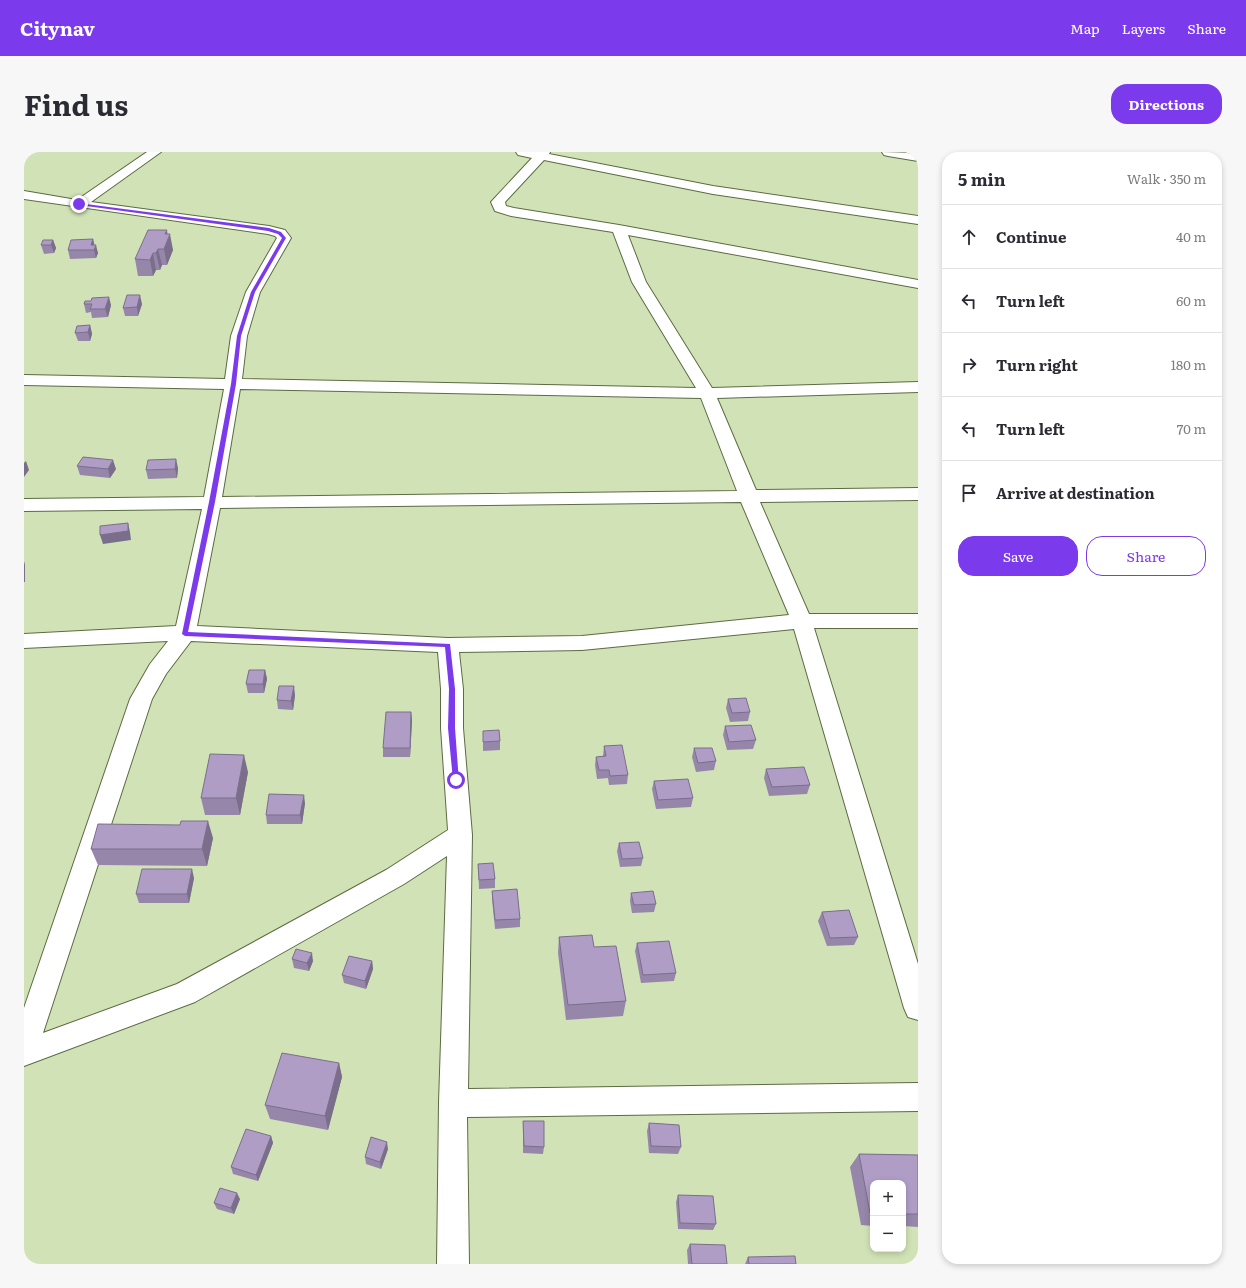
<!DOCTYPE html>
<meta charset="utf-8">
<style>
body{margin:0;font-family:Literata,serif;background:#f7f7f7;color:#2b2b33}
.controls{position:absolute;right:12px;bottom:12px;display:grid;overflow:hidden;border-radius:8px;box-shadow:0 2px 6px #0003}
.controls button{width:36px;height:36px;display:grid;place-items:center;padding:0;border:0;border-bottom:1px solid #e1e1e2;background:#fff;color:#2b2b33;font:20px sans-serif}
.stop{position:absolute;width:12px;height:12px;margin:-9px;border:3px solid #7c3aed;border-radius:50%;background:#fff}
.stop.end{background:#7c3aed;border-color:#fff;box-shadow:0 1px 4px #0008}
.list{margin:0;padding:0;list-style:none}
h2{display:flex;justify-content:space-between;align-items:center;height:52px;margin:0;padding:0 16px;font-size:17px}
h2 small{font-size:13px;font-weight:400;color:#7c7c81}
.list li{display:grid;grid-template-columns:26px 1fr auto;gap:12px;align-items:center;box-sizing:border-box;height:64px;padding:0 16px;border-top:1px solid #e1e1e2}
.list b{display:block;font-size:15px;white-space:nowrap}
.list em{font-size:13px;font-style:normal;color:#7c7c81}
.actions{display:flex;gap:8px;padding:12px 16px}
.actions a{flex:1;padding:9px 0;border:1px solid #7c3aed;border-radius:16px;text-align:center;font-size:14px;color:#7c3aed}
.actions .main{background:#7c3aed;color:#fff}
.icon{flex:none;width:22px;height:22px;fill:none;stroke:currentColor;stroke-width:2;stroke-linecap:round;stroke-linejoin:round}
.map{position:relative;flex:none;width:894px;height:1112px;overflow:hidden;border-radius:16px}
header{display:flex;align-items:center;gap:24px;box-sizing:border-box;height:56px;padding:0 20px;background:#7c3aed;color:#fff}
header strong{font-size:19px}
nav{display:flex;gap:22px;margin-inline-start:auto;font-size:14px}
.intro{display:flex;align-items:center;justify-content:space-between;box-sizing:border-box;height:96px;padding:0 24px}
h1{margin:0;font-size:28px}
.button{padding:10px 18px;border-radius:16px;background:#7c3aed;color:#fff;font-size:14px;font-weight:700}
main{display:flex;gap:24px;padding:0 24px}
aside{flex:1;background:#fff;border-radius:16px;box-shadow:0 2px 6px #0003}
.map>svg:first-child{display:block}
</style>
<header>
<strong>Citynav</strong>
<nav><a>Map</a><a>Layers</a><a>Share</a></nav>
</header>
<div class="intro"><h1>Find us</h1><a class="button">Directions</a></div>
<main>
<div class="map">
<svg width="894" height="1112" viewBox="0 0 894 1112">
<rect width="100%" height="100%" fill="#d1e3b6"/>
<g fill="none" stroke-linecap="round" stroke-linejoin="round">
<defs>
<path id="minor" d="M123,0H137L67,50L245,74L261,78L267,86L236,140L223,184L218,227L672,236L608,130L589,80L487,64L471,59L467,50L508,6L494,3L492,0H526L525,2L689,34L894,64V72L689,42L520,8L481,50L482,54L490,56L595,73L894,128V136L604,83L622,130L688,236L894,230V240L693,246L732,338L894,336V348L736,350L785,462H894V476H790L894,812V868L884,865L880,856L770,477L558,498L435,500L439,537V576L448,683L444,937L894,931V959L443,965L445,1112H413L415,951L423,704L380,732L171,850L0,914V856L106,547L126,512L144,489L0,496V482L152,474L178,357L0,359V347L180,345L200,237L0,233V223L201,227L207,184L222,140L253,86L251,84L244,82L0,47V39L53,48ZM216,237L677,246L713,339L198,345ZM717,350L765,463L558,484L424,486L173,474L196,356ZM167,489L414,500L417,537V576L424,678L362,718L153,832L19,881L128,547L142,522Z
M858,0L894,1V9L864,4L860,3Z"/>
</defs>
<use href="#minor" stroke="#5c6b42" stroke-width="2"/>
<use href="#minor" fill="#fff" fill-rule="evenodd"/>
</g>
<path fill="#9687aa" d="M143,82L149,98L143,113H138L136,118H132L129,124H114L111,107Z
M69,87L70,93L74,101L72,106L46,107L44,98Z
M29,88L32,96L30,101L20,102L17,93Z
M61,149L87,153L84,165L68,166L67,160L62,161L60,152Z
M118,152L114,164H101L99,156Z
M66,173L68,182L66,189H54L51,181Z
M53,314L92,317L86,326L56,323Z
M154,316L153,326L124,327L122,318Z
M241,518L243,527L240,541H224L222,532Z
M271,543L269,558L254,557L253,548Z
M704,547L726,560L724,569L706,570L702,556Z
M387,560L388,569L386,605H359V596Z
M701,574L732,588L729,597L703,598L699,583Z
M459,579L476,589V598L459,599Z
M580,594L604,623L603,632L585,633L584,626L573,627L571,613L572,605L579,604Z
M670,596L692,609L690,618L672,620L668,605Z
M742,617L786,633L783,642L745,644L740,626Z
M224,620L216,663H181L177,646Z
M630,629L669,646L667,655L632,657L628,637Z
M281,651L278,672H243L242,663Z
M156,673L189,686L183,714L74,713L67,697Z
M595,691L619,706L617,714L596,715L593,699Z
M454,712L471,727V736L455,737Z
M170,726L165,751H115L112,742Z
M468,739L496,767V775L471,777L468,747Z
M607,741L632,752L630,760L608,761L606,749Z
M798,760L834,785L830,793L803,794L794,769Z
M535,785L570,795L602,849L599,864L542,868L534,801Z
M613,791L652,821L650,829L617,831L611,799Z
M268,807L289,809L285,819L270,816Z
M348,809L349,817L342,837L320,831L318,823Z
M315,911L318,925L304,978L246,967L241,953Z
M499,969L520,995L519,1002L499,1001Z
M625,971L657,995L654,1002L625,1001L623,979Z
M247,984L249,991L234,1029L209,1022L207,1015Z
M364,997L357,1017L342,1012L341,1005Z
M835,1002L894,1003V1075L879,1074V1031H849V1074L837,1073L826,1015Z
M654,1043L692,1072L689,1078L654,1077L652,1050Z
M216,1047L210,1062L193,1057L190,1051Z
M666,1092L703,1112H664L663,1098Z
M724,1105L772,1112H721Z"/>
<path fill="#7a6e8b" d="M143,78L144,87L146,82L149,98L143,113L140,97L141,82Z
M69,87L71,95L72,93L74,101L72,106L70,98L67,93Z
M29,88L32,96L30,101L27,93Z
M134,97L138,113L136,118L132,101Z
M129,101L132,118L129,124L126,108Z
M116,143L118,152L114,164L113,155Z
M85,145L87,153L84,165L81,157Z
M66,173L68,182L66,189L64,180Z
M152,307L154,316L153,326L151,317Z
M89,308L92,317L86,326L84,317Z
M2,309L5,318L0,325V311Z
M104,371L106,380L107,388L79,392L76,383Z
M0,409L1,413V430H0Z
M241,518L243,527L240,541L239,532Z
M270,534L271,543L269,558L267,549Z
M387,560L388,569L386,605V596Z
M220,603L224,620L216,663L212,646Z
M280,643L281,651L278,672L276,663Z
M184,669L189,686L183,714L178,697Z
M168,717L170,726L165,751L163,742Z
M288,801L289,809L285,819L283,811Z
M348,809L349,817L342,837L341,829Z
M315,911L318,925L304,978L301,964Z
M247,984L249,991L234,1029L232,1023Z
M363,990L364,997L357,1017L356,1010Z
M213,1041L216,1047L210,1062L207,1056Z"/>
<path fill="#af9dc6" stroke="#7a6e8b" d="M124,78H143L141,82H146L140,97H134L132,101H129L126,108L111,107Z
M69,87L67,93H72L70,98H44L47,88Z
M19,88H29L27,93H17Z
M103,143H116L113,155L99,156Z
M85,145L81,157H66L68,152H60L61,149H67L68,146Z
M66,173L64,180L51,181L53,174Z
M59,305L89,308L84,317L53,314Z
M152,307L151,317L122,318L124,308Z
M104,371V379L76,383V374Z
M225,518H241L239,532H222Z
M255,534H270L267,549L253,548Z
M722,546L726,560L708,561L704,547Z
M362,560H387L386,596H359Z
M727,573L732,588L705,590L701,574Z
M475,578L476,589L459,590V579Z
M598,593L604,623L586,624L585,618H575L572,605L582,604L580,594Z
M670,596H688L692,609L674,611Z
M186,602L220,603L212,646H177Z
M780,615L786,633L748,635L742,617Z
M664,627L669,646L634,648L630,629Z
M245,642L280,643L276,663H242Z
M157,669H184L178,697H67L74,672L156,673Z
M615,690L619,706L598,707L595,691Z
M469,711L471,727L455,728L454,712Z
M118,717H168L163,742H112Z
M493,737L496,767L471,768L468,739Z
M629,739L632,752L610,753L607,741Z
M825,758L834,785L806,786L798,760Z
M568,783L570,795L592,794L602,849L544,853L535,785Z
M645,789L652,821L619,823L613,791Z
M272,797L288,801L283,811L268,807Z
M325,804L348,809L341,829L318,823Z
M258,901L315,911L301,964L241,953Z
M499,969H520V995L500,994Z
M625,971L655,973L657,995L627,994Z
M222,977L247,984L232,1023L207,1015Z
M347,985L363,990L356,1010L341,1005Z
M835,1002L894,1003V1062H879V1031H849V1061H846Z
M196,1036L213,1041L207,1056L190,1051Z
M654,1043L689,1044L692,1072L656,1071Z
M666,1092L701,1093L703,1112H668Z
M771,1104L772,1112H725L724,1105Z"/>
<path fill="#7c3aed" d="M54,51L245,76L257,80L262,86L231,140L217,184L212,232L191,350L164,480L426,492L431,537V576L435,630L432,631L429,628L424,576L425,537L421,495L161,484L158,482L185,350L207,232L213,184L227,140L258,86L254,82L244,79L55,53Z"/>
</svg>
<div class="controls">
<button>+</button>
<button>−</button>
</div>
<div class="stop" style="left:432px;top:628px"></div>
<div class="stop end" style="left:55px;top:52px"></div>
</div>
<aside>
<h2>5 min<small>Walk · 350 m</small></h2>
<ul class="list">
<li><svg class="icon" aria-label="ahead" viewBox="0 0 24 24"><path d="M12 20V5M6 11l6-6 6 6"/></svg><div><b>Continue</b></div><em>40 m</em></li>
<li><svg class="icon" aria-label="left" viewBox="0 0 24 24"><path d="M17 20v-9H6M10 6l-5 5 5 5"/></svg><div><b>Turn left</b></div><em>60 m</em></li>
<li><svg class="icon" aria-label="right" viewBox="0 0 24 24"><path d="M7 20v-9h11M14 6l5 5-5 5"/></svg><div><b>Turn right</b></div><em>180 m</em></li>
<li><svg class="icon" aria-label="left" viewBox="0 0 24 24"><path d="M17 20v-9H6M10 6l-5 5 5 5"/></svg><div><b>Turn left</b></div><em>70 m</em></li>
<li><svg class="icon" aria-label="arrive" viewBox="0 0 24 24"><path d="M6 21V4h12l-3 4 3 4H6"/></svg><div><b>Arrive at destination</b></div></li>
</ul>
<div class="actions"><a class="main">Save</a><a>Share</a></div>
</aside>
</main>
